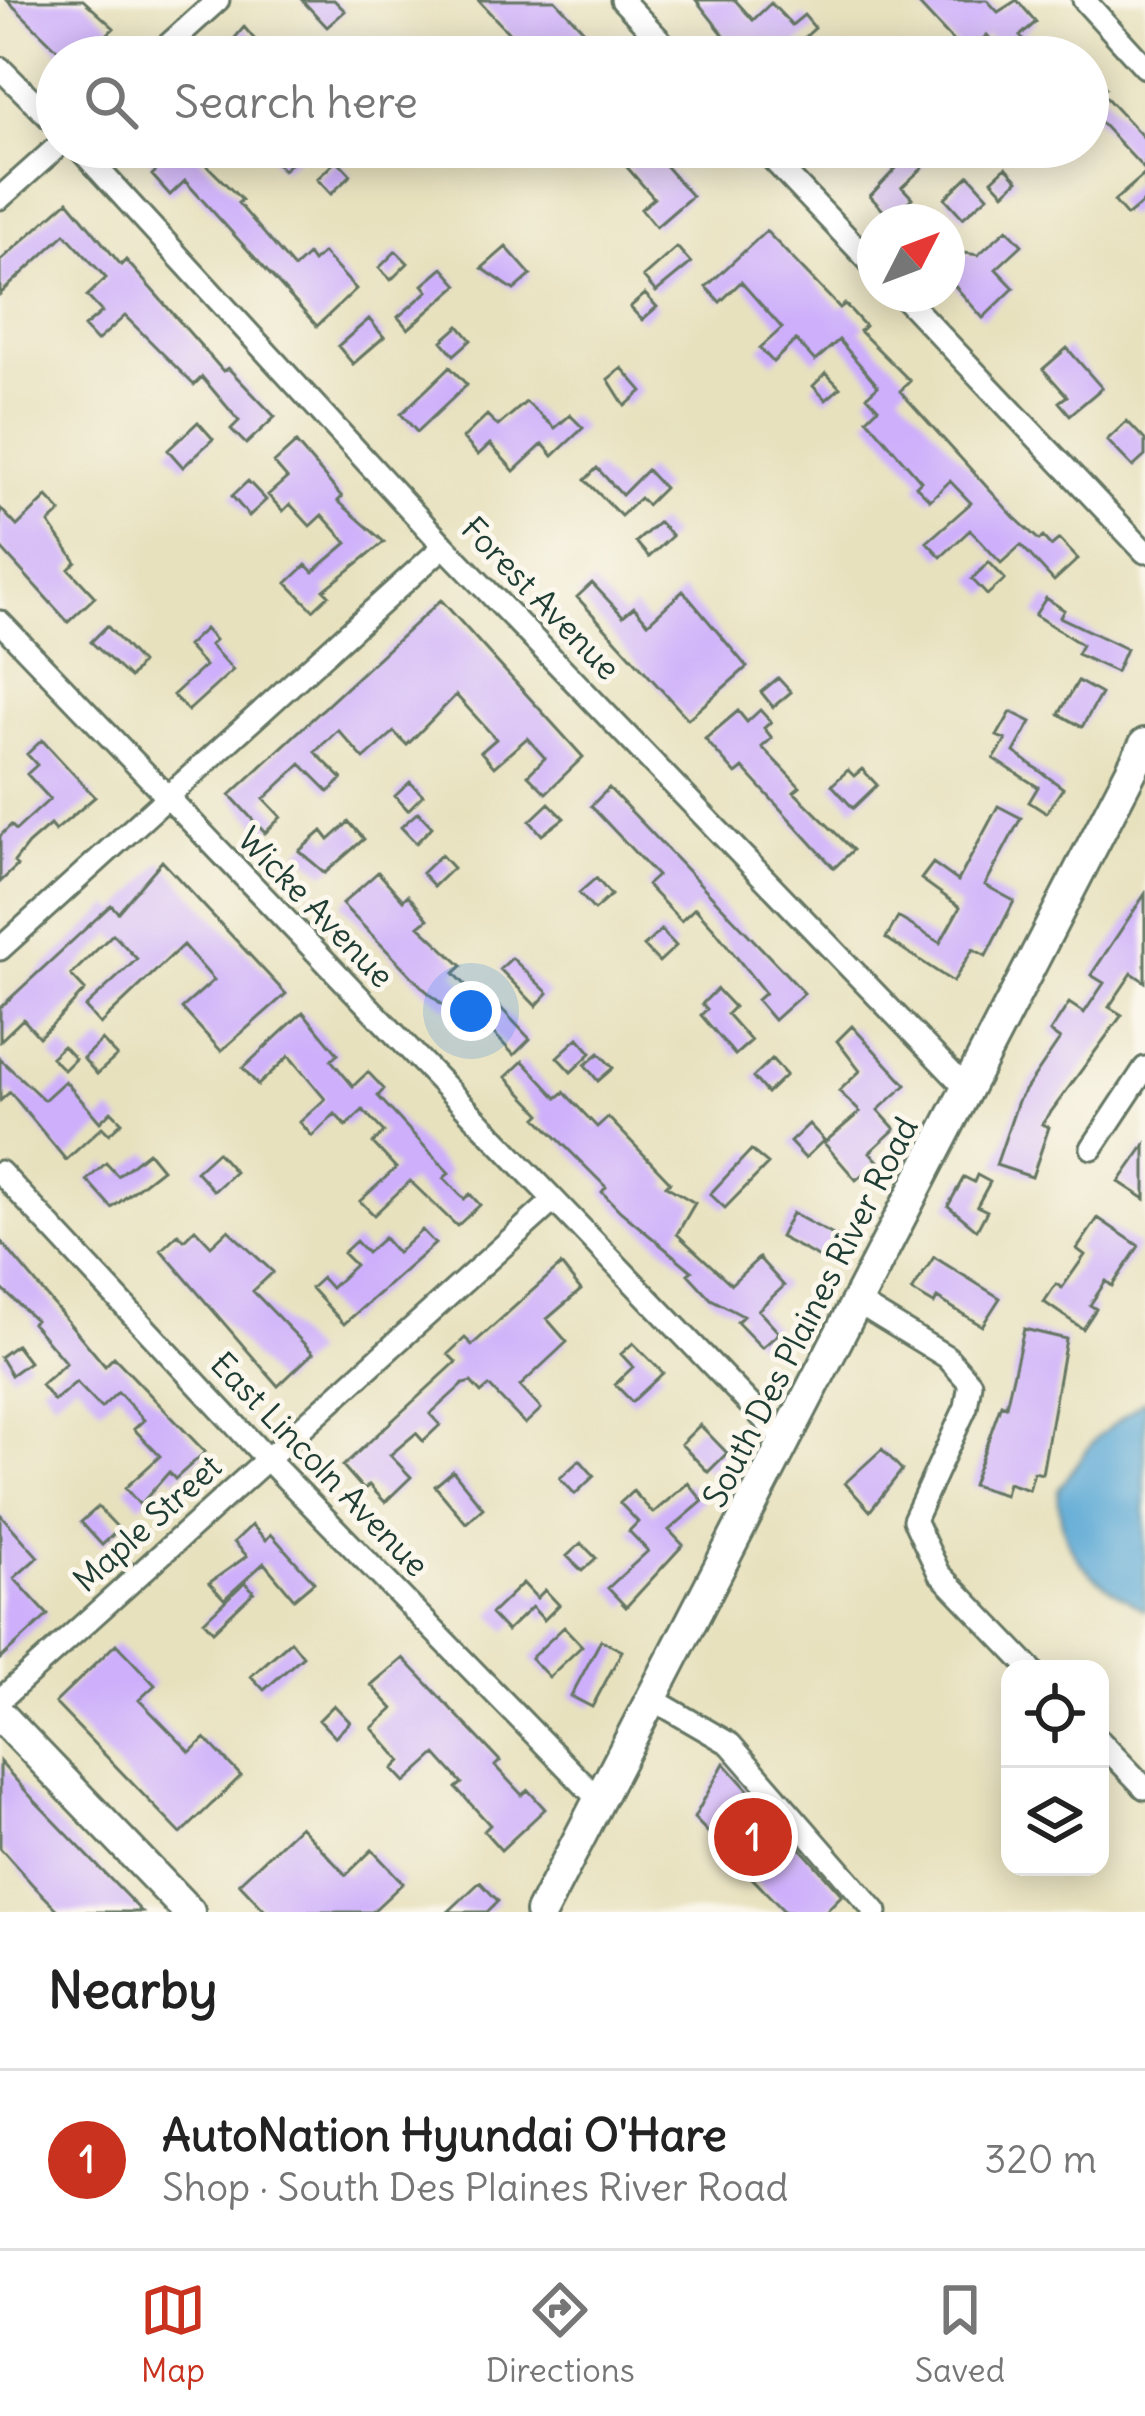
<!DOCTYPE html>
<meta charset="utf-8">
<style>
body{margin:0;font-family:Delius,sans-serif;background:#f6f6f6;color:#222}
.controls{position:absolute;right:36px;bottom:36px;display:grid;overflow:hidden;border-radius:24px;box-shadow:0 6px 30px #0003}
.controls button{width:108px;height:108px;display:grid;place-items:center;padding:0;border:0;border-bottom:3px solid #e0e0e0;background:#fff;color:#222;font:60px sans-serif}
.compass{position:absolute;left:857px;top:204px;width:108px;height:108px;border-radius:50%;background:#fff;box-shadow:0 6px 30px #0003;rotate:48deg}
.you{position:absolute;left:471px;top:1011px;width:42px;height:42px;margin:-30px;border:9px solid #fff;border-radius:50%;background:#1a73e8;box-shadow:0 0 0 18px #1a73e833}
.badge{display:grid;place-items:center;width:78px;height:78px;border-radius:50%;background:#c8321e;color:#fff;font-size:39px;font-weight:700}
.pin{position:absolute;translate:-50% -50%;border:6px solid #fff;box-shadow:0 3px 12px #0006}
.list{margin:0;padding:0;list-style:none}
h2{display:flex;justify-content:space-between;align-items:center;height:156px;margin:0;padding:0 48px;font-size:51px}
h2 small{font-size:39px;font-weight:400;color:#767676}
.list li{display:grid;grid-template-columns:78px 1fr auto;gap:36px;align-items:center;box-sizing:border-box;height:180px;padding:0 48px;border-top:3px solid #e0e0e0}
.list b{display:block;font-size:45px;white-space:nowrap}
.list p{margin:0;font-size:39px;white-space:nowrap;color:#767676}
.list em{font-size:39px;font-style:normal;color:#767676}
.icon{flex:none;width:66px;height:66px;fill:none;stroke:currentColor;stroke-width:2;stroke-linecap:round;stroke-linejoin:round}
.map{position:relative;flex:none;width:1145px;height:1912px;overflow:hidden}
.search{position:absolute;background:#fff;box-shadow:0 6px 30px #0003;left:36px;right:36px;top:36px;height:132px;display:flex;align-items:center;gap:30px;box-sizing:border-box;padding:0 42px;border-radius:66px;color:#767676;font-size:45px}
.sheet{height:336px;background:#fff}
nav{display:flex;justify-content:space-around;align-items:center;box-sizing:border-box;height:168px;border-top:3px solid #e0e0e0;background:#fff;font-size:33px;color:#767676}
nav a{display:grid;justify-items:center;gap:6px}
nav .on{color:#c8321e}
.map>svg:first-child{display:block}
</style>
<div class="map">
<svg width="1145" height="1912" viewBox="0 0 1145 1912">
<rect width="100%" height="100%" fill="#fbf7ec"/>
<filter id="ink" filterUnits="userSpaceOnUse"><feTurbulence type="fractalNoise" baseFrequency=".00833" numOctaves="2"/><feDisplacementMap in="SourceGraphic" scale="24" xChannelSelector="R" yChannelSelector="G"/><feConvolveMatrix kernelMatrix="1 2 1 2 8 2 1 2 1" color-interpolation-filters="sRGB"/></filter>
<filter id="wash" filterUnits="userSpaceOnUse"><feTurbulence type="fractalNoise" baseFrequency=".004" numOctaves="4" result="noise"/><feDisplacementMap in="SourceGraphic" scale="48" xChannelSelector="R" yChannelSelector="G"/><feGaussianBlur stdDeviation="2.7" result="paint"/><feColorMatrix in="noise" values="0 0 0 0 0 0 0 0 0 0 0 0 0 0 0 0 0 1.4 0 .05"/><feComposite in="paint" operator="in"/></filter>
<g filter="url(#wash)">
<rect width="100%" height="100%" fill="#e7e1be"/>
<path fill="#5ba9d5" stroke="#3d7384" stroke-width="3" d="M1145,1400V1610C1089,1577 1061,1559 1058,1490L1096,1438Z"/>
<g id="blocks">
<path fill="#cdaffb" d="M7,0H83L114,28L83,57H65Z
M302,0H334L345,11L327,27Z
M478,0H555L609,57H531Z
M696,0H735L753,20L771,3L792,25L804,15L815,28L793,48L801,57H741Z
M915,0H987L998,12L1017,0L1036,22L1020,36L1038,57H1006L987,35L966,55Z
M244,27L262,48L252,57H219Z
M1088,67L1106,88L1101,92L1145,139V170L1088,109Z
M139,147H188L242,200L238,203L294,268L308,255L313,262L323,253L356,289L317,326L185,181L170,195L152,175L158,169Z
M281,147L298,157L283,170L270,157Z
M646,147H678L662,162L692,196L656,227L641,209L654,198L626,166Z
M916,147L929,162L902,187L912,198L890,218L870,196Z
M337,160L351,175L331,194L317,179Z
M1006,167L1018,180L1004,193L992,180Z
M1145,174V201L1127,216L1114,201Z
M969,175L988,196L963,218L945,198Z
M68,201L121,265L126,260L223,371L228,368L275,417L246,444L231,429L239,421L202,377L194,385L125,316L97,341L84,327L102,312L87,296L106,278L65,234L0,294V261Z
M1007,229L1022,245L996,269L1014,288L983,318L947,277V270L965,253L978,255Z
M766,231L840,308L845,304L865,326L860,331L910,381L900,391L1014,517L1039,540L1043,537L1051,546L1059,539L1078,559L1054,581L1021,545L1001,563L970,530L941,557L927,542L971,503L950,481L930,500L916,486L921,481L867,419L878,408L867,396L878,386L839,340L815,361L796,340L773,362L760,348L782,328L741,282L720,302L706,287Z
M506,247L531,275L514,290L482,268Z
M677,247L691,263L656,292L643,277Z
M396,251L408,263L391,280L379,268Z
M443,268L458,285L408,329L398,317L428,291L423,285Z
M645,294L657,307L642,320L630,307Z
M369,319L384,337L353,364L338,346Z
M459,326L471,340L454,355L442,341Z
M1067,348L1102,388L1070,415L1059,402L1067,396L1043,369Z
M450,367L467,385L417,432L401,414Z
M622,368L642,391L625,406L608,379Z
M826,373L840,388L826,400L813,386Z
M526,402L555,428L570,415L583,428L553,456L543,444L514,471L490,444L478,455L463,438L487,415L498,426Z
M1127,421L1145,440V456L1133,467L1107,440Z
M198,422L213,439L183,467L168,450Z
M296,443L342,497L338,501L384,542L324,590L329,595L313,610L287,583L306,565L313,572L347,543L322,515L310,526L290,504L283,511L268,495L287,478L274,463Z
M597,468L622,495L647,470L664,488L647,505L640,498L621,516L585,480Z
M248,481L266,500L249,516L232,496Z
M47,497L61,512L49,523L76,562L69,569L95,597L68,622L0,547V508L17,526Z
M659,522L672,536L649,557L636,542Z
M989,562L1005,579L987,595L972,579Z
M592,583L623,616L634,607L648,623L683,591L747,667L688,719L577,597Z
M1046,598L1064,610L1060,617L1126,649L1116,672L1077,654L1082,645L1035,615Z
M441,600L583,757L546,793L528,775L545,758L527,738L494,767L481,752L496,739L456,695L407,745L394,732L364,759L338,730L315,752L342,779L329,792L301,764L264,799L281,817L265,833L230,795Z
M107,626L141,663L130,678L91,642Z
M205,629L215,640L210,645L233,670L188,711L173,695L205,666L187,646Z
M778,678L791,692L773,707L761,692Z
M1078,681L1101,694L1082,727L1059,714Z
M760,710L771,722L764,728L772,738L762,747L800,787L794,792L853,850L834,868L743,768L736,774L705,739L738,711L747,722Z
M1011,712L1031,722L1014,752L1063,788L1046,813L1029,802L1038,787L994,759L1006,740L997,736Z
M42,740L95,797L55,831L50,825L28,844L14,862L17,866L0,882V836L11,825L16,830L50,799L27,774L37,765L27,754Z
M862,769L877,785L853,808L832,785L848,770L854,776Z
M410,782L423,795L408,810L395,796Z
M609,788L804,993L774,1020L757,1000L765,993L714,929L695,908L681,921L647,885L657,876L591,806Z
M549,803L564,818L542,835L530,821Z
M998,806L1021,818L985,885L1014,901L986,956L973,949L953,982L886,938L898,917L940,943L960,907L921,879L933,863L958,881Z
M418,812L432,827L416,843L401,827Z
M349,822L364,839L325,873L299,851L322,831L329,840Z
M441,855L453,868L434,886L422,873Z
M162,861L286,994L221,1051L182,1008L214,980L183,945L100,1024L85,1007L137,959L113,934L71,975L85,990L56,1021L39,1037L23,1019L0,1041V1008L111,905L118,912Z
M378,872L403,900L408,895L428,919L419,926L462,966L454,973L486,1006L469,1022L451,1003L446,1008L424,989L342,904Z
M596,878L611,895L594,910L579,893Z
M1145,894V982L1132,973L1109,1007L1122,1015L1042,1124L1049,1127L1032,1177L996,1165L1018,1101L1060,1039L1050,1032L1069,1003L1084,1013L1104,983L1091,975Z
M661,930L676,946L659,962L644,946Z
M512,958L548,993L536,1006L500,969Z
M717,989L734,1007L727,1014L751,1041L735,1055L701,1015L707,1009L702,1004Z
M499,1006L530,1039L514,1055L483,1022Z
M303,1012L338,1054L331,1060L353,1086L368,1072L384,1089L378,1096L449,1173L444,1178L464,1199L470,1194L480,1205L457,1226L410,1181L374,1215L360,1201L396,1168L373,1143L384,1132L363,1110L346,1126L335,1114L312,1136L300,1122L325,1099L289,1056L258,1085L243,1068Z
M852,1026L906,1085L878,1110L895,1129L870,1152L878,1161L856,1180L824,1143L860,1112L839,1091L860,1071L837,1041Z
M578,1038L591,1053L571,1072L557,1057Z
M102,1040L117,1056L97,1074L83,1058Z
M63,1046L75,1059L64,1070L51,1057Z
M599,1053L613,1068L598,1081L585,1065Z
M0,1059L44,1100L65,1081L100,1122L111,1111L122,1122L109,1134L102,1127L66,1160L10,1092L0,1101Z
M772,1059L786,1075L767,1093L753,1077Z
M523,1061L557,1098L564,1092L597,1127L608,1117L670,1182L666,1186L695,1203L677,1234L731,1284L759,1258L784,1286L758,1310L779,1333L762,1348L737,1322L743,1316L711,1299L688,1274L692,1271L620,1211L602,1192L606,1187L537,1118L541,1114L506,1077Z
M809,1124L824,1140L805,1158L790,1142Z
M1145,1145V1199L1119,1182Z
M751,1150L768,1164L725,1208L710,1194Z
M148,1152L162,1169L112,1208L87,1180L106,1163L118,1176Z
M217,1152L235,1172L214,1191L196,1171Z
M977,1175L990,1182L977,1206L987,1211L977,1230L948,1206L964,1177L974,1182Z
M792,1213L837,1237L824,1260L780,1237Z
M1098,1218L1139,1246L1112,1286L1106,1281L1090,1305L1096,1309L1083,1329L1044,1302L1056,1284L1062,1288L1085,1255L1077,1249Z
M195,1229L211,1246L228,1230L273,1272L253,1291L313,1353L278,1386L161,1250L178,1234L184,1240Z
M422,1230L435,1244L344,1324L311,1288L322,1278L331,1288L355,1265L343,1253L356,1241L367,1253L384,1238L397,1253Z
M0,1240L105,1366L114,1357L205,1452L175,1479L169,1472L140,1505L125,1488L160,1456L134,1429L144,1420L118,1392L101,1408L76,1382L54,1401L41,1385L66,1363L32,1323L35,1320L0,1287Z
M934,1257L1000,1298L982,1326L937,1298L934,1304L912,1291Z
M561,1265L581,1290L547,1319L567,1342L520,1386L541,1409L525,1424L489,1386L481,1393L471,1382L463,1384L430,1414L440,1425L423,1441L416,1433L390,1455L411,1477L385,1502L369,1485L364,1490L343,1466L456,1362L448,1354L465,1338L472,1345Z
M1024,1329L1066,1339L1042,1474L1034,1472L1029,1490L1008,1483L1005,1495L972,1485L1001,1404L1006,1406Z
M633,1343L663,1373L632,1402L615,1384L633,1367L621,1354Z
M16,1345L29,1362L11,1375L0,1357Z
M700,1425L727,1453L708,1472L681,1444Z
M882,1449L902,1470L870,1511L845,1483Z
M580,1460L594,1476L575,1494L560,1478Z
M453,1471L483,1508L466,1523L435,1486Z
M688,1483L703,1501L669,1530L683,1545L626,1607L608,1588L648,1551L629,1531L638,1522L620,1503L633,1491L653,1513Z
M98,1507L119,1529L102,1545L81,1522Z
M0,1514L38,1557L14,1578L48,1615L0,1659Z
M252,1525L266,1540L271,1534L314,1582L294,1599L264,1563L224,1599L209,1583L247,1556L234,1542Z
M581,1543L596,1558L582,1571L567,1556Z
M245,1582L254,1592L213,1631L204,1621Z
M523,1583L537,1598L545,1590L559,1605L544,1620L532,1607L507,1631L491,1614Z
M564,1627L582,1646L549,1677L531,1658Z
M601,1640L622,1651L592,1707L571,1696Z
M291,1641L303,1656L264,1690L251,1676Z
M116,1644L155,1685L139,1700L190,1752L205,1738L241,1776L181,1834L55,1703Z
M403,1658L500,1761L495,1766L522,1795L528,1790L545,1809L501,1850L484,1831L490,1825L456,1788L462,1783L436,1754L405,1782L393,1769L401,1761L372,1728L393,1709L371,1685Z
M334,1705L350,1722L335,1737L319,1720Z
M0,1762L32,1798L142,1912H60L32,1884L0,1848Z
M724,1763L842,1895L825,1912H785L694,1818Z
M300,1826L346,1875L372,1850L403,1883L372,1912H266L239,1883Z
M480,1882L498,1901L487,1912H448Z"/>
</g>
</g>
<g filter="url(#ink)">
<use href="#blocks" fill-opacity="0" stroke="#657664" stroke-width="3"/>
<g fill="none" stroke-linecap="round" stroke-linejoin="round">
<defs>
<path id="street" d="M622,0L676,57
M1084,0L1145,67
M155,57L218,0
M0,68L57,125
M78,147L444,546L965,1087
M761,147L875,267
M0,198L57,147
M901,294L1145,552
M0,622L786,1442
M0,949L444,546
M1092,1148L1145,1068
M0,1172L267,1459L596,1797
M857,1302L947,1357L970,1383L966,1407L914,1520L939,1573L1031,1669
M649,1697L730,1744L876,1912
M0,1700L552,1202
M1100,1741L1145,1788"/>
<path id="secondary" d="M0,1715L189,1912
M541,1912L1145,744"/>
</defs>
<use href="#street" stroke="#657664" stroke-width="27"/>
<use href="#secondary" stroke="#657664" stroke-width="36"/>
<use href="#street" stroke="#fff" stroke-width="21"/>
<use href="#secondary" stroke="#fff" stroke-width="30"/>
</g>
</g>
<g text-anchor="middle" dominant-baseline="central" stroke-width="10" stroke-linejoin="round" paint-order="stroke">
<g font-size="33" fill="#1f3d34" stroke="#fbf7ec">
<text transform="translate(541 598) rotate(46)">Forest Avenue</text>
<text transform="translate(316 907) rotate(46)">Wicke Avenue</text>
<text transform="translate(810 1312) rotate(-63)">South Des Plaines River Road</text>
<text transform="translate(320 1464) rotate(46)">East Lincoln Avenue</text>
<text transform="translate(147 1523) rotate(-42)">Maple Street</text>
</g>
</g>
</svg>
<div class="controls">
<button><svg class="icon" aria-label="locate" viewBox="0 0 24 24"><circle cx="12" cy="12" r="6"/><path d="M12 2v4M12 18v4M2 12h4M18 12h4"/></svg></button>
<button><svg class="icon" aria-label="layers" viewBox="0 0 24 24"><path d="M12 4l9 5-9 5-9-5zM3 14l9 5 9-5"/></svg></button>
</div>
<svg class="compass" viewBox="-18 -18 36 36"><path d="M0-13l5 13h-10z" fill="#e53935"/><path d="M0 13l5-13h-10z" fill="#767676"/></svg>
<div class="you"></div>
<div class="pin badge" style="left:753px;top:1837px">1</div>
<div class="search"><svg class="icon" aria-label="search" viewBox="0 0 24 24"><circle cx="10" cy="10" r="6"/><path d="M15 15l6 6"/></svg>Search here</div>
</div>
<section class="sheet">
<h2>Nearby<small></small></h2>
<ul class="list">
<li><span class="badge">1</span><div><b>AutoNation Hyundai O'Hare</b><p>Shop · South Des Plaines River Road</p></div><em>320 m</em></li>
</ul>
</section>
<nav>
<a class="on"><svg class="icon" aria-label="map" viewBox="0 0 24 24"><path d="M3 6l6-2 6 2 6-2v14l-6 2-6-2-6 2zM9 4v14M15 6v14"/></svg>Map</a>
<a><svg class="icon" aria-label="directions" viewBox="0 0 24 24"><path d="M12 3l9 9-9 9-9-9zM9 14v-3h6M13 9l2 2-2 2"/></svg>Directions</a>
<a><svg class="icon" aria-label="saved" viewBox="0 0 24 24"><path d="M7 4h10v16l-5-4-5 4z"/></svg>Saved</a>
</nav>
